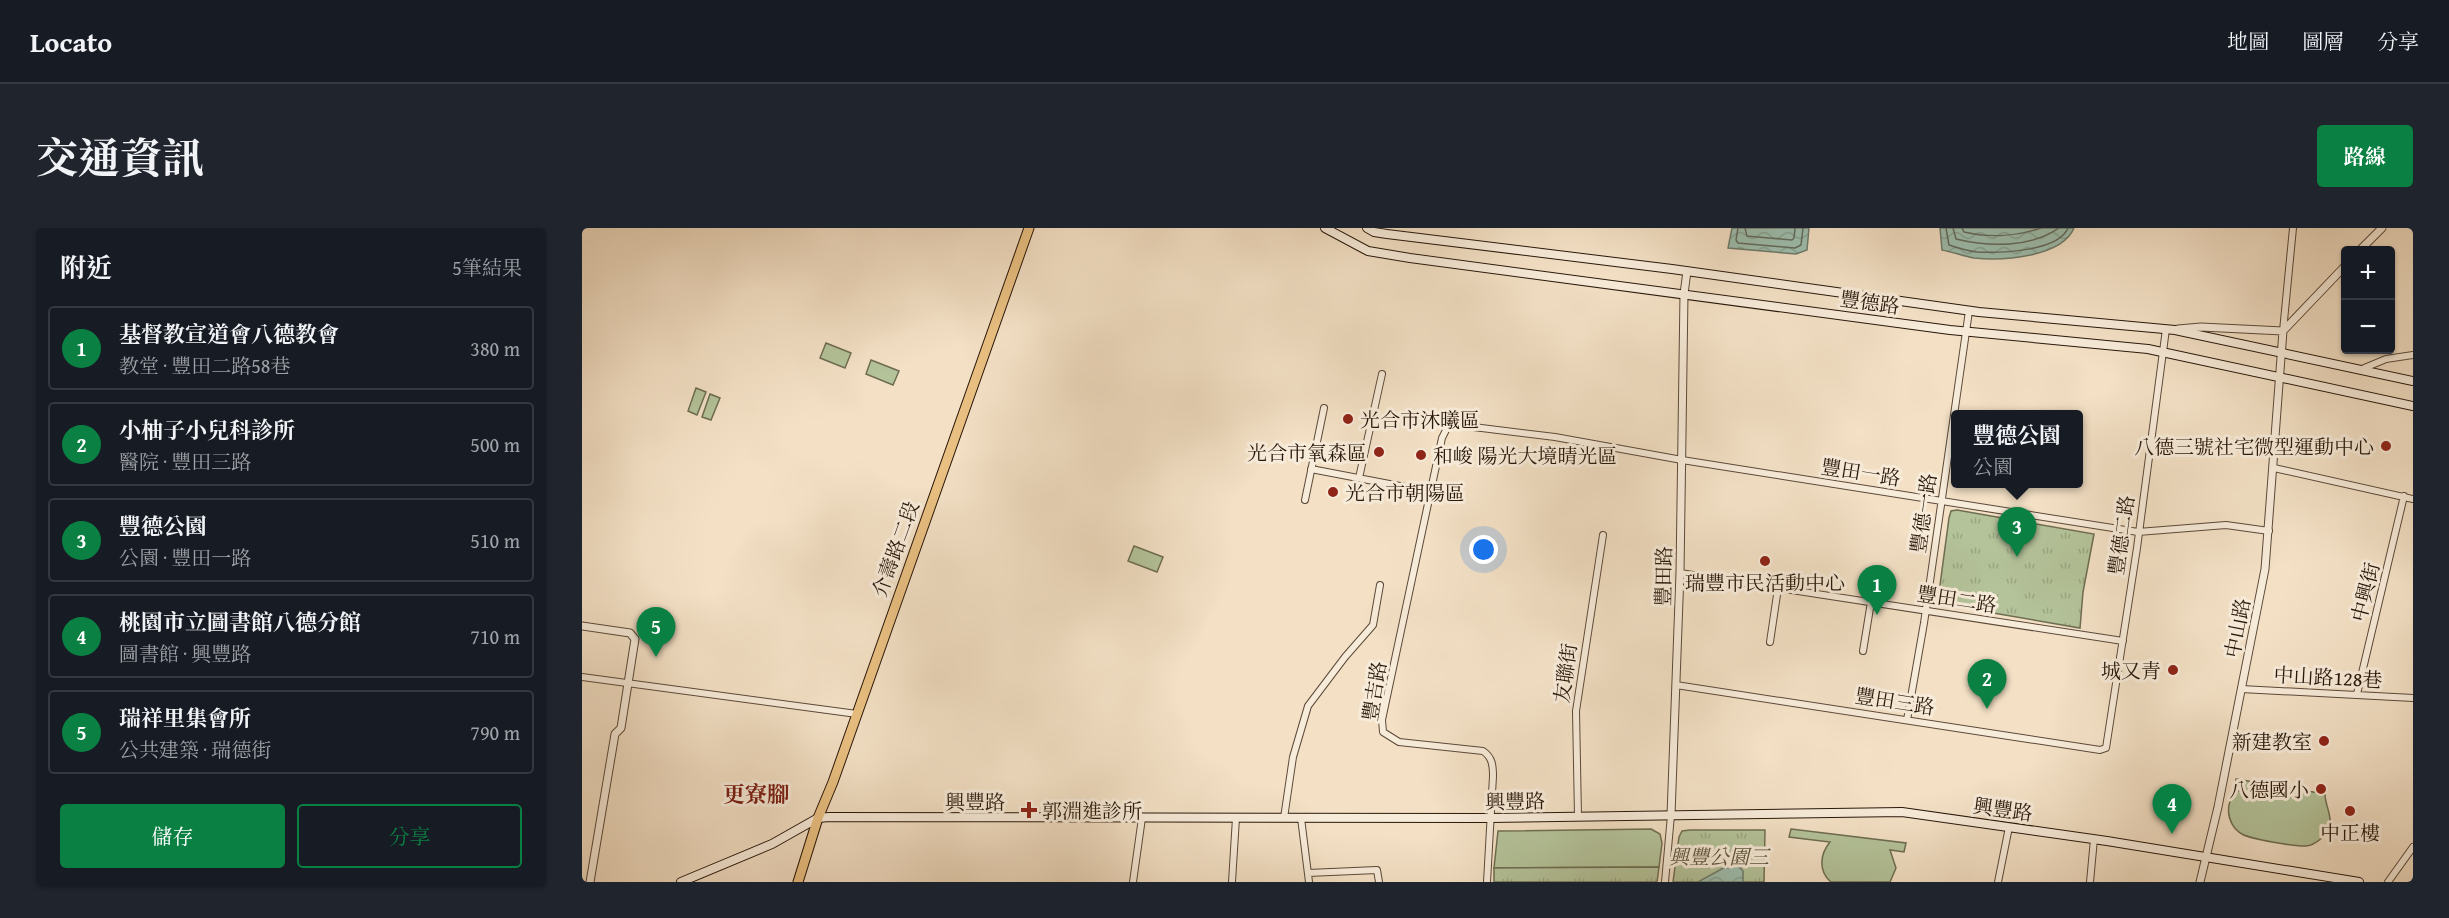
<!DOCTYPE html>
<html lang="zh-TW">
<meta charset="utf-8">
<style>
body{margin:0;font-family:"Gentium Book Plus","Noto Serif TC",serif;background:#20242c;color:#f1f3f6}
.controls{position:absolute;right:18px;top:18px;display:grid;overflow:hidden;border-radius:6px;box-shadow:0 2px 4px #0004}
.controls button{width:54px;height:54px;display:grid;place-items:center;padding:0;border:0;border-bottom:2px solid #363941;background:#171b24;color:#f1f3f6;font:30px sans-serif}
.you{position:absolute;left:902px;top:322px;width:21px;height:21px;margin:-15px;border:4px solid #fff;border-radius:50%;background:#1a73e8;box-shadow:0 0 0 9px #1a73e833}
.badge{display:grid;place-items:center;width:39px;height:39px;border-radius:50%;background:#0b8043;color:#fff;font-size:20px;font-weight:700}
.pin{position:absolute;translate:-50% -50px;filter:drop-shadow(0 2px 3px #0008)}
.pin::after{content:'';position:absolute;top:32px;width:21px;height:18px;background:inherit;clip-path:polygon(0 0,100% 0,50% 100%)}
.popup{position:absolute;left:1369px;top:182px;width:132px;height:78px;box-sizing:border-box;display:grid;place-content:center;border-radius:6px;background:#171b24;filter:drop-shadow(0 2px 4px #0005);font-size:20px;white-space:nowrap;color:#9ea1a6}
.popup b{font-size:22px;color:#f1f3f6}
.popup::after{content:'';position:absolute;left:50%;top:100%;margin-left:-12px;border:12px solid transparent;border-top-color:#171b24}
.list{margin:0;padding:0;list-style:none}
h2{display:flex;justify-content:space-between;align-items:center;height:78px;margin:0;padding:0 24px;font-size:26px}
h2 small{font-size:20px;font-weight:400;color:#9ea1a6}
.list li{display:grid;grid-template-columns:39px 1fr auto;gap:18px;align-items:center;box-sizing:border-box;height:84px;margin:0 12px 12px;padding:0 12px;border:2px solid #363941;border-radius:6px}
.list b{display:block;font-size:22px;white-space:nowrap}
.list p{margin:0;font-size:20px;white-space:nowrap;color:#9ea1a6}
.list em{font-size:20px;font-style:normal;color:#9ea1a6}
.actions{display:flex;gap:12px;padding:18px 24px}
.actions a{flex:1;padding:14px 0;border:2px solid #0b8043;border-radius:6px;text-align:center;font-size:21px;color:#0b8043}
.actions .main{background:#0b8043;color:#fff}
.map{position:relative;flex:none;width:1831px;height:654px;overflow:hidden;border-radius:6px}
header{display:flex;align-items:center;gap:36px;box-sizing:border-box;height:84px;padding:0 30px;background:#171b24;border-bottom:2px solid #363941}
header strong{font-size:28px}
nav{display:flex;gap:33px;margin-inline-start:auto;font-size:21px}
.intro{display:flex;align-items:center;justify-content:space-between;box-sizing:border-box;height:144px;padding:0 36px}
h1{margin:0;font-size:42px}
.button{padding:15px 27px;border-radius:6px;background:#0b8043;color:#fff;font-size:21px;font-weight:700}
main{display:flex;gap:36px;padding:0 36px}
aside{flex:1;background:#171b24;border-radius:6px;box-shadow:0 2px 4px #0004}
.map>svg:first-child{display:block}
</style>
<header>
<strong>Locato</strong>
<nav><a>地圖</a><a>圖層</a><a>分享</a></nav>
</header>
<div class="intro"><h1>交通資訊</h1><a class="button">路線</a></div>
<main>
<aside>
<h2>附近<small>5筆結果</small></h2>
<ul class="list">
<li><span class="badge">1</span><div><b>基督教宣道會八德教會</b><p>教堂 · 豐田二路58巷</p></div><em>380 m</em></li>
<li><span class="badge">2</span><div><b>小柚子小兒科診所</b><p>醫院 · 豐田三路</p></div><em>500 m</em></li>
<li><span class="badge">3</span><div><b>豐德公園</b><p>公園 · 豐田一路</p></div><em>510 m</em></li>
<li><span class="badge">4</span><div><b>桃園市立圖書館八德分館</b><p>圖書館 · 興豐路</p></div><em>710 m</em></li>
<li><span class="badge">5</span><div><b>瑞祥里集會所</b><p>公共建築 · 瑞德街</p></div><em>790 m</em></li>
</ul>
<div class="actions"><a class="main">儲存</a><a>分享</a></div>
</aside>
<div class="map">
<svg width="1831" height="654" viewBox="0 0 1831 654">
<defs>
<pattern id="park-tufts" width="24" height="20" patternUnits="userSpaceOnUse" patternTransform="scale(1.5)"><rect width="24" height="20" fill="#b4c39a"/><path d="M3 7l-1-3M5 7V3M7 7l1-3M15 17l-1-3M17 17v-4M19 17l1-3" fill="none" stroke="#9ba783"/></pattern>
<pattern id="water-waves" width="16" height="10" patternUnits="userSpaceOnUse" patternTransform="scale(1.5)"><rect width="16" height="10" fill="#9dbeae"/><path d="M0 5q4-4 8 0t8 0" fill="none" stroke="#87a394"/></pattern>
</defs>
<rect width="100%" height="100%" fill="#f3e0c5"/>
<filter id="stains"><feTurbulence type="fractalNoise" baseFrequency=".00333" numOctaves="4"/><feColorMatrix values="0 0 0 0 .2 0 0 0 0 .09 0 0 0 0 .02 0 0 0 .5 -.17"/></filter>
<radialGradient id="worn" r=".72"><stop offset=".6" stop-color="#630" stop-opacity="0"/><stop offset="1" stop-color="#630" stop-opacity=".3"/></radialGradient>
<path fill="#b4c39a" stroke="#6e6d52" stroke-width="1.5" d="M244,115L269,125L263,140L238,130Z
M289,132L317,143L311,157L284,146Z
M114,160L124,164L115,187L106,183Z
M128,166L138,170L129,192L120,189Z
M552,318L581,329L575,344L546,333Z
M1654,551L1743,566C1743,577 1750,587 1748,598C1745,607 1734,617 1724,618C1715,619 1668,611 1660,606C1643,596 1641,570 1660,561L1653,559Z
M1069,601L1078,606L1080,615L1077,639L912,640L916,603Z
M1209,601L1324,615L1322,624L1308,622L1314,640L1308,654H1249C1236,643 1238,626 1248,614L1207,609Z"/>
<path fill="url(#park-tufts)" stroke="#6e6d52" stroke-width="1.5" d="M1375,282L1512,306L1501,364L1498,400L1359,376L1356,372L1367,290L1369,283Z
M1108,602H1183L1182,654H1091L1097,609L1100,603Z
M1077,639L1075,654H912V640Z"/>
<path fill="url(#water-waves)" stroke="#6e7b6c" stroke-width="1.5" d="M1150,0H1227L1225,22L1214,26L1146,20Z
M1358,0H1492C1480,29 1421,33 1392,30C1382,28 1370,24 1360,22Z
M1155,637L1161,643V654H1116L1145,638Z"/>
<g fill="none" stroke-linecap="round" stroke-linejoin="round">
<path stroke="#626a5c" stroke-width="1.5" d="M1156,0L1154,12L1156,15L1213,20L1219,17L1221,0
M1163,0L1165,8L1210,12L1212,10L1213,0
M1364,0L1367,17C1376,20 1386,23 1395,24C1417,25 1476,24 1486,0
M1371,0L1374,11C1407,19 1448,20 1477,0
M1380,0L1382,4C1407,10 1435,8 1459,0"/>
<defs>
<path id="minor" d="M1701,103L1711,0
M1780,141L1804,131L1831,127
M1692,240L1831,271
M729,241L849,264
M777,250L800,146
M723,272L742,180
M1098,345L1541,413
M1188,414L1196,360
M1281,423L1289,374
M0,449L275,486
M1094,457L1518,522L1524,520L1555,320L1584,101
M1659,461L1831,470
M1775,466L1822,268
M1325,492L1342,395L1387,83
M996,588L994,483L1021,307
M702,590L711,529L726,478L763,429L791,397L798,357
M719,590L727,654
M726,645L795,642L797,654
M551,654L560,590
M650,654L654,590
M905,654L911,548C911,537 910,529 901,523L817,514L801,504L800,492L860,210L867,196L973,209L1100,232L1556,304L1644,297L1687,303
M1083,654L1089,587
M1416,654L1427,599
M1508,654L1512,611
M1806,654L1831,619"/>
<path id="tertiary" d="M1778,22L1800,0
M1596,101L1619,99L1701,103
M0,398L48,405L53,411L39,500L33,506L8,654
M1089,587L1098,345L1102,66L1105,43
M1618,654L1636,579L1683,341L1701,103L1764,37"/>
<path id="secondary" d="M743,0L786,23L828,30L1368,102L1566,121L1831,178
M785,0L792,4L805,6L1090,41L1397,84L1593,102L1831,153
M99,654L190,616L236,590L247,589L908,590L1320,584L1525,613L1777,654"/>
<path id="primary" d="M216,654L236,590L251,554L447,0"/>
</defs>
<use href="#minor" stroke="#5b4939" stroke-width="8"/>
<use href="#tertiary" stroke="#5b4939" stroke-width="9"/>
<use href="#secondary" stroke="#28170a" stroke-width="10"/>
<use href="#primary" stroke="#28170a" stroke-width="11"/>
<use href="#minor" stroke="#f7ebd9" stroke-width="6"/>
<use href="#tertiary" stroke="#f7ebd9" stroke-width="7"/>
<use href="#secondary" stroke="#f7ebd9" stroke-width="8"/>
<use href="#primary" stroke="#eac082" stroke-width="9"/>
</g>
<g fill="#8f2418" stroke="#f7ebd9" stroke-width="2">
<circle cx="766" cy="191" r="6"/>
<circle cx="1804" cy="218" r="6"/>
<circle cx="797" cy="224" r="6"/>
<circle cx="839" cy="227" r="6"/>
<circle cx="751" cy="264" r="6"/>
<circle cx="1183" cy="333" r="6"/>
<circle cx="1591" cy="442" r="6"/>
<circle cx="1742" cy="513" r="6"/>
<circle cx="1739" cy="561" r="6"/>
<path d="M444 573h6v6h6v6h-6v6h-6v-6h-6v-6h6z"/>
<circle cx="1768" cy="583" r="6"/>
</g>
<g text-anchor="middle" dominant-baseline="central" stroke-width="6" stroke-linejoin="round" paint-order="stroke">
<g font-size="20" fill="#28170a" stroke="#f7ebd9">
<text transform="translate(1288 74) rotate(8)">豐德路</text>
<text transform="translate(1279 244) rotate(9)">豐田一路</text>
<text transform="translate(1341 285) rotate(-82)">豐德一路</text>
<text transform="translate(1539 307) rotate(-82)">豐德二路</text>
<text transform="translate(313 321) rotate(-70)">介壽路二段</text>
<text transform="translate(1081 348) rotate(-89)">豐田路</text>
<text transform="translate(1783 364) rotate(-76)">中興街</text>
<text transform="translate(1375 371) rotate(9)">豐田二路</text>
<text transform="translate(1655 400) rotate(-79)">中山路</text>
<text transform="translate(983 445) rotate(-82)">友聯街</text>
<text transform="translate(1746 449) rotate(3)">中山路128巷</text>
<text transform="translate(792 463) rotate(-81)">豐吉路</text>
<text transform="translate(1313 473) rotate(9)">豐田三路</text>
<text x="393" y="573">興豐路</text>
<text transform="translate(933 573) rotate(-1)">興豐路</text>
<text transform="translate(1421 581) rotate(8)">興豐路</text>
</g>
<g font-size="20" fill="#28170a" stroke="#f7ebd9" text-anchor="end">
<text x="778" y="191" text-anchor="start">光合市沐曦區</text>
<text x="1792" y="218">八德三號社宅微型運動中心</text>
<text x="785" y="224">光合市氧森區</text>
<text x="851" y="227" text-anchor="start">和峻 陽光大境晴光區</text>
<text x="763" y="264" text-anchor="start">光合市朝陽區</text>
<text x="1183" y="354" text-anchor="middle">瑞豐市民活動中心</text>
<text x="1579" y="442">城又青</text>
<text x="1730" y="513">新建教室</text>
<text x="1727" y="561">八德國小</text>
<text x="460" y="582" text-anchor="start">郭淵進診所</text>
<text x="1768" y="604" text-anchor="middle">中正樓</text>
</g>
<g font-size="20" font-style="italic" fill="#59533c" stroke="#f7ebd9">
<text x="1137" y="628">興豐公園三</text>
</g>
<g font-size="22" font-weight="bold" fill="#7a1f14" stroke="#f7ebd9">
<text x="174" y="566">更寮腳</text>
</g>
</g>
<rect width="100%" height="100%" filter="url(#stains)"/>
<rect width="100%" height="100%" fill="url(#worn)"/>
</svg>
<div class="controls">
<button>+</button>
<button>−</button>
</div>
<div class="you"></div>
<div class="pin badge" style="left:1295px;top:387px">1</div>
<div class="pin badge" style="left:1405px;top:481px">2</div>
<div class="pin badge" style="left:1435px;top:329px">3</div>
<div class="popup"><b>豐德公園</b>公園</div>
<div class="pin badge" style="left:1590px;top:606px">4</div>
<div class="pin badge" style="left:74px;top:429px">5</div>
</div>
</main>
